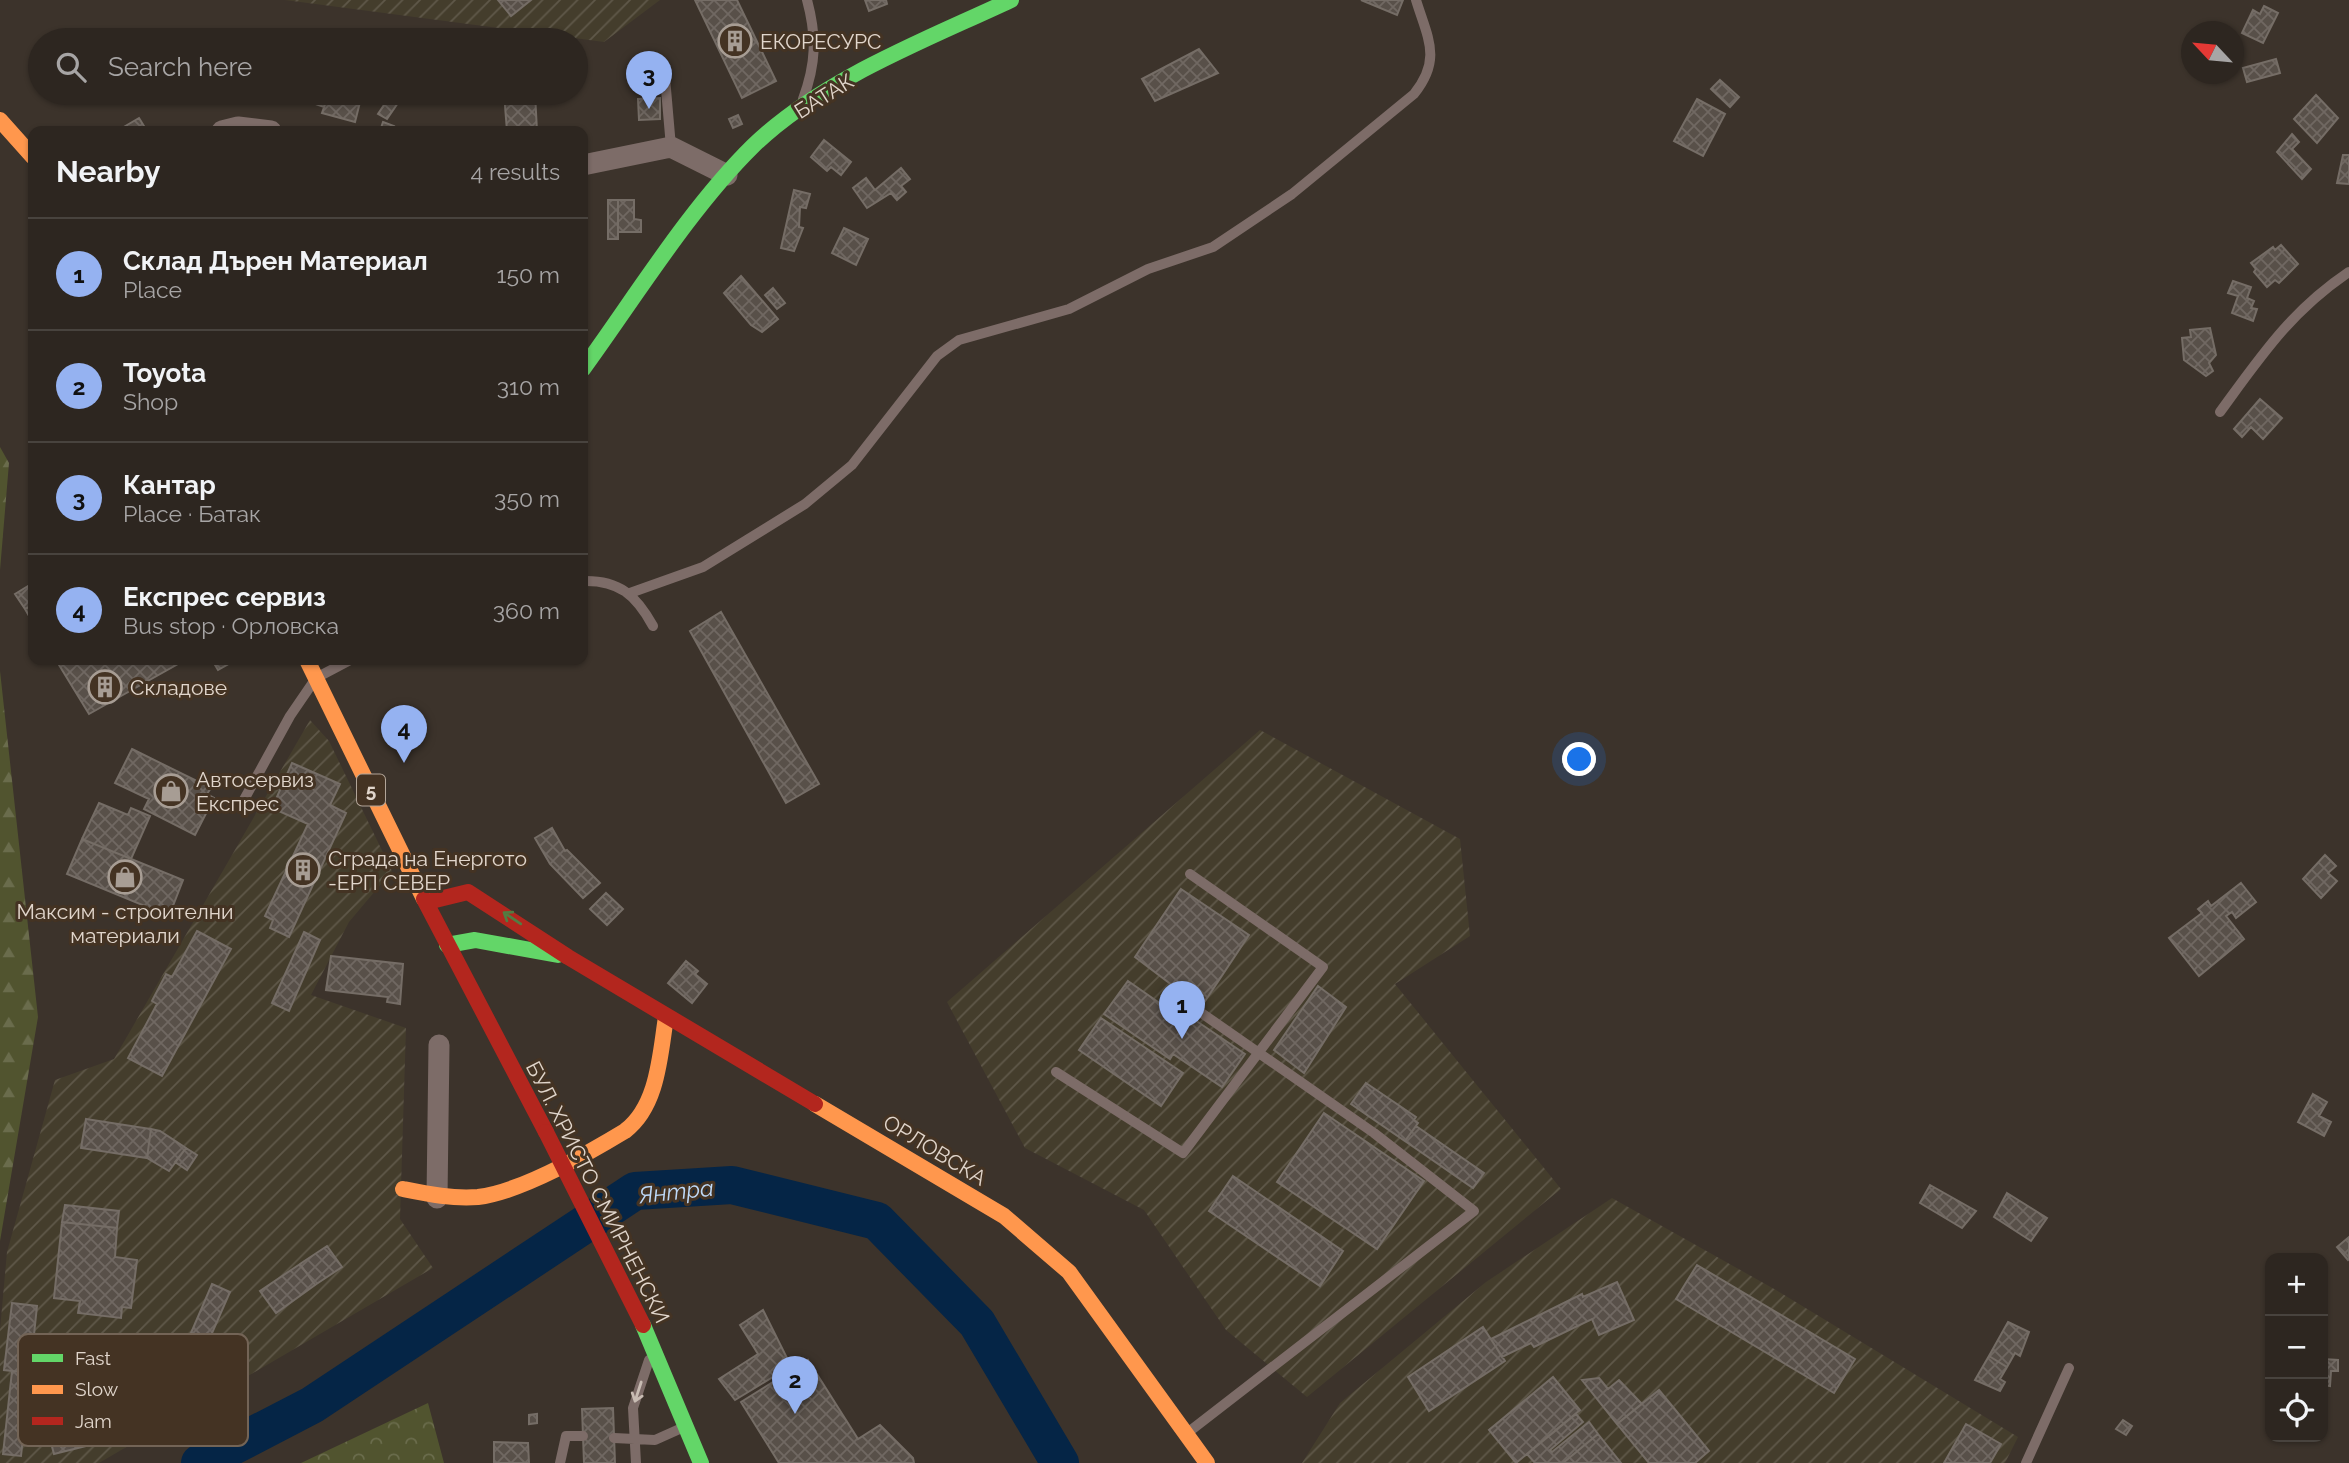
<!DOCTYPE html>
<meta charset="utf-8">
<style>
body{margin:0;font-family:Raleway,sans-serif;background:#352e29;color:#f1f3f6}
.controls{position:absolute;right:21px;bottom:21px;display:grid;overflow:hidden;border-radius:14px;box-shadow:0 2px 5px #0004}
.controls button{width:63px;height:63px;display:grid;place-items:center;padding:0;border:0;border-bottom:2px solid #48433e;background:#2d2620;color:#f1f3f6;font:35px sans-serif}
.compass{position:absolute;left:2181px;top:21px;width:63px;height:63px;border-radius:50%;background:#2d2620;box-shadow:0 2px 5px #0004;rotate:296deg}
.you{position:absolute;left:1580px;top:760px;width:24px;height:24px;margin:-18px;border:5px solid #fff;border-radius:50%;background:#1a73e8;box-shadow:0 0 0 10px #1a73e833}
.badge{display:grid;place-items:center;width:46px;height:46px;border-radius:50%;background:#95b2f1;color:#111;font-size:23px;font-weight:700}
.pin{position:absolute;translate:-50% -58px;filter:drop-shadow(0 2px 4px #0008)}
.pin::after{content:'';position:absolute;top:37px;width:24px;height:21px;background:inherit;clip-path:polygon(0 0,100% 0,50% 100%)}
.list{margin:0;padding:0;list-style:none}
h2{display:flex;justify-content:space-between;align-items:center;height:91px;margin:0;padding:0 28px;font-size:30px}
h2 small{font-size:23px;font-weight:400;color:#a7a5a5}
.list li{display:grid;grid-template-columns:46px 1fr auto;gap:21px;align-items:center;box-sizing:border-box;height:112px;padding:0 28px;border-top:2px solid #48433e}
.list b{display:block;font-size:26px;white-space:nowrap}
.list p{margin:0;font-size:23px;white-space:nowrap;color:#a7a5a5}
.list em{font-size:23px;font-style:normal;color:#a7a5a5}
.icon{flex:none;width:38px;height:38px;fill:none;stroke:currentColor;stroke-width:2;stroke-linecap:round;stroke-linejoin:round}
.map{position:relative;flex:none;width:2349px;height:1463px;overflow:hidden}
.search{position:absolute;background:#2d2620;box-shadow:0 2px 5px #0004;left:28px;top:28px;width:560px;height:77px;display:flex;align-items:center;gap:18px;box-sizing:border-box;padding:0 24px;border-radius:38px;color:#a7a5a5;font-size:26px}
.panel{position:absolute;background:#2d2620;box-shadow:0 2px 5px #0004;left:28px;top:126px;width:560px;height:539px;border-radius:14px}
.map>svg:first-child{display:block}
</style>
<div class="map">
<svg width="2349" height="1463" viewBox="0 0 2349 1463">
<defs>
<pattern id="industrial-furrows" width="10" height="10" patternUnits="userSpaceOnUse" patternTransform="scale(1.75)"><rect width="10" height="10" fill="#443d2c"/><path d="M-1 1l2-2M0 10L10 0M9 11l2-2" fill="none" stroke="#5f5849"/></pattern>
<pattern id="forest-firs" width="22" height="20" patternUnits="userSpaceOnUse" patternTransform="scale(1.75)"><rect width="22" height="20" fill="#51542f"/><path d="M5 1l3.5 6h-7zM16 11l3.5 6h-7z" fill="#6a6c4c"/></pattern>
<pattern id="park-crowns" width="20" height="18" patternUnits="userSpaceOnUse" patternTransform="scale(1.75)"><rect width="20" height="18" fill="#51542f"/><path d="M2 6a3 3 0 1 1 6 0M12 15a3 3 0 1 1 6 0" fill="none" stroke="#6a6c4c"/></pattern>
<pattern id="building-cross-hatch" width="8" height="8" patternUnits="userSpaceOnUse" patternTransform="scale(1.75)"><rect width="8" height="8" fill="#585049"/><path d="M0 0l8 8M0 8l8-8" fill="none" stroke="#706862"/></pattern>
</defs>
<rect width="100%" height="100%" fill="#3c332b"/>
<path fill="url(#industrial-furrows)" d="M285,0H660L604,42Z
M310,720L329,741L392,871L349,922L311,995L406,1028L400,1219L433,1268L99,1463H0V1330L7,1252L55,1080L114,1059Z
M1260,730L1460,839L1470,936L1395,984L1561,1189L1307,1397L1226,1330L1144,1210L1025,1148L947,1002Z
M1612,1198L1776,1290L2018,1437L2005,1463H1302L1340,1403L1486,1282Z"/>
<path fill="url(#forest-firs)" d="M0,447L9,463L0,570Z
M0,671L38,1017L0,1241Z"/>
<path fill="url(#park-crowns)" d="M428,1403L444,1463H301Z"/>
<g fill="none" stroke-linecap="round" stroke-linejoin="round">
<path stroke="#052546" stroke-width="38" d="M200,1463L312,1405L635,1191L732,1185L877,1221L977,1323L1060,1463"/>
</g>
<path fill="url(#building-cross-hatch)" stroke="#756d66" stroke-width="2" d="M498,0H531L511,16Z
M695,0H737L776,81L742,98Z
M865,0H886L887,4L869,11Z
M1361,0H1403L1397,15Z
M2264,6L2278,13L2263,43L2242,33L2253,10L2260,14Z
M1199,49L1218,73L1155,101L1142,79Z
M2276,59L2280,73L2247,82L2243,68Z
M1720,80L1739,97L1730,107L1711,89Z
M310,93H329L324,107L310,102L312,94Z
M329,93L361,98L355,122L322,113Z
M392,93L404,94L387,119L378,114Z
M504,93H535L537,131H507Z
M2316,95L2338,118L2317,143L2294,119Z
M660,98V119L639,120L638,99Z
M1697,99L1725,114L1703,156L1674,141Z
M738,115L742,124L733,128L729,119Z
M139,118L147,131H124L122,128Z
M383,122L394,126L392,131H380Z
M2292,134L2299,142L2292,149L2311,169L2302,179L2277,152Z
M824,140L851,162L841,175L831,167L827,171L811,157Z
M2343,155H2349V184L2337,183Z
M901,168L910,179L901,186L906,192L897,200L891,193L867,208L853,188L866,178L875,190Z
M794,190L810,194L806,208L800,207L799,227L803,228L794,251L781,248Z
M608,200H618V239H608Z
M618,200H634V219L641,220V232H618Z
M844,228L868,239L856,265L832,253Z
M2281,245L2298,264L2279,283L2275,280L2267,287L2254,272L2256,269L2251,263L2273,247L2275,250Z
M741,276L778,319L762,332L751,325L724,293Z
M2233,281L2251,287L2247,298L2254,301L2251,308L2257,309L2253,321L2232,313L2238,296L2228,293Z
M773,288L785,303L777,309L765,295Z
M2210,328L2216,355L2209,363L2213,371L2206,376L2184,360L2182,338L2191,337L2190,330Z
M2260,399L2282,418L2263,439L2251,427L2242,437L2234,429Z
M33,583V605L25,609L15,594Z
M33,605V623L25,609Z
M721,612L819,784L786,803L690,631Z
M56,660H185L89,714Z
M212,660H231L232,662L218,670Z
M132,749L211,788L207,794L214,798L195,835L144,809L149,799L115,783Z
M292,763L340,784L330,805L346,813L289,937L270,928L273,920L265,916L308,824L272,808Z
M99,803L128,815L131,808L150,816L131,859L82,839Z
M552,828L565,851L567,850L600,883L583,898L550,864L535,838Z
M82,839L183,880L169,916L67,874Z
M2325,855L2336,866L2328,873L2337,881L2321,898L2303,879Z
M2241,883L2256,902L2236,918L2232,912L2226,916L2244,939L2199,976L2169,938L2202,913L2198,909L2208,901L2211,906Z
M1181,889L1249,935L1201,1007L1135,957Z
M606,893L623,909L607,925L590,909Z
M197,931L231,949L162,1076L128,1058L157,1004L152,1001L166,974L172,977Z
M304,932L320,940L289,1011L272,1003Z
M331,956L403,964L400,1004L387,1002L388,997L326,990Z
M686,961L698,971L695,974L707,984L692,1003L668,983Z
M1128,981L1191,1025L1195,1020L1245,1054L1222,1087L1173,1054L1170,1059L1104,1014Z
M1318,986L1346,1007L1304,1073L1274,1050Z
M1101,1018L1183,1073L1161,1106L1079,1050Z
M1366,1083L1416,1117L1414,1120L1418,1123L1405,1141L1351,1104Z
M2313,1094L2327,1102L2319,1116L2331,1122L2324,1136L2298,1122Z
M2313,1094L2327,1102L2319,1116L2331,1122L2324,1136L2298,1122Z
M1324,1113L1424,1181L1377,1249L1277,1182Z
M86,1119L151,1129L147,1158L81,1148Z
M1416,1126L1484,1173L1473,1188L1405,1141Z
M151,1129L160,1131L186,1148L169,1171L147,1158Z
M186,1148L197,1155L187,1170L175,1162Z
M1233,1176L1343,1251L1320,1286L1209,1211Z
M1930,1185L1976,1211L1962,1228L1920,1203Z
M2007,1193L2047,1218L2031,1241L1994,1217Z
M65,1205L119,1211L117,1228L62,1222Z
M62,1222L117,1228L115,1257L137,1260L131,1308L122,1307L121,1318L78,1313L80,1301L54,1298Z
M2349,1237V1259L2348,1260L2337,1247Z
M327,1246L342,1267L315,1285L300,1264Z
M300,1264L315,1285L276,1313L260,1291Z
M1697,1265L1855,1359L1834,1393L1676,1299Z
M1617,1282L1634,1320L1599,1335L1592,1319L1534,1347L1531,1343L1502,1357L1491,1339L1582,1294L1583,1297Z
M212,1284L230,1292L209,1340L191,1333Z
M12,1303L37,1306L30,1373L4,1370Z
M763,1310L791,1366L735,1400L719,1379L758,1354L740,1325Z
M2008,1322L2029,1332L2020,1356L2015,1353L2007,1367L1989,1356Z
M1483,1327L1505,1361L1429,1411L1408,1377Z
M1989,1356L2007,1367L2000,1379L2005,1382L2000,1391L1975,1380Z
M2323,1359L2338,1360V1371H2331L2330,1386L2323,1385Z
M808,1360L858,1439L880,1425L913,1458L914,1463H779L741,1402Z
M12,1371L30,1373L21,1456L3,1454Z
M1553,1377L1580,1410L1516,1463L1489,1430Z
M1599,1378L1608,1389L1619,1380L1642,1404L1617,1424L1582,1380Z
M1659,1390L1709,1451L1695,1463H1649L1617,1424Z
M101,1402L110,1440L54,1454L47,1428L82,1420L78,1408Z
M613,1408L615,1463H584L582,1409Z
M537,1414V1423L529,1424V1415Z
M1576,1414L1583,1422L1550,1450L1552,1452L1589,1422L1598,1434L1563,1463H1535L1527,1454Z
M2123,1420L2132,1426L2126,1435L2116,1429Z
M1966,1424L2001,1444L1990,1463H1944Z
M1598,1434L1621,1463H1563Z
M494,1442L528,1443L529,1463H494Z"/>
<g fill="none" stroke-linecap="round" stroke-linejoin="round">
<path stroke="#7d6c68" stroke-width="10" d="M664,66L671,147
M803,99C816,64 817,37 807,0
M2220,412C2261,356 2291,311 2349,272
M583,581C619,580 636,595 653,626
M630,593L703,567L805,504L852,465L937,356L959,340L1069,309L1148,269L1213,247L1292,194L1414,94C1442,59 1428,39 1416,0
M240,807L290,716L316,678L350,660
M1056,1072L1183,1153L1323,967L1190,874
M1186,1434L1474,1211L1374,1133L1190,1005
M614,1438L655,1440L684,1427
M560,1463L566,1436H583
M636,1463L633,1408L649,1360
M2026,1463L2069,1368"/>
<path stroke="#7d6c68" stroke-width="21" d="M222,131L238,127L271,131
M583,165L671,147L727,175
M437,1198L439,1045"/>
<path stroke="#63d668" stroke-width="16" d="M583,369C636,296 690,208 753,146C822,79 926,40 1011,0
M447,945L475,940L558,955
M643,1325L701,1463"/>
<path stroke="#ff974d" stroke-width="16" d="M0,120L33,157
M307,660L424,899
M815,1104L1004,1216L1069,1272L1207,1463
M403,1189C428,1194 452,1199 478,1197C521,1192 587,1154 625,1131C658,1106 660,1055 666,1017"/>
<path stroke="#b3261e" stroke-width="16" d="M424,899L546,1132
M427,902L468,892L568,957L815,1104"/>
<path stroke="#b3261e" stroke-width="16" d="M546,1132L643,1325"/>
</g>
<defs><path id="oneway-shaft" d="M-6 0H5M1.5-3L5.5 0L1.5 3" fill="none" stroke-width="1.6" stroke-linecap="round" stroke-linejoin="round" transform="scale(1.75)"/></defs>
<use stroke="#527c42" href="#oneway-shaft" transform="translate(512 918) rotate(-146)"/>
<use stroke="#c8bcb3" href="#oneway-shaft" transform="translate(638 1392) rotate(108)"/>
<defs>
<symbol id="building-ring" viewBox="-11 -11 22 22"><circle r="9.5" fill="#443323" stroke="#a79d94" stroke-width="1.5"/><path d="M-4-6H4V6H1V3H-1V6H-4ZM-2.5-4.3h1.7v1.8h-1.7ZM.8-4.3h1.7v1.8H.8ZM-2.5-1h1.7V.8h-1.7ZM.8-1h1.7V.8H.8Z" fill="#a79d94"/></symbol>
<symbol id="shop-ring" viewBox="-11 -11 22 22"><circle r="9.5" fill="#443323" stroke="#a79d94" stroke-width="1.5"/><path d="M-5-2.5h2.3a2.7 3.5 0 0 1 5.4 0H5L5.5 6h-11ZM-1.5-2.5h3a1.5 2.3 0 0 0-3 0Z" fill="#a79d94"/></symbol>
</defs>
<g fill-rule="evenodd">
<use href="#building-ring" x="716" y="22" width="38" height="38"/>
<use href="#building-ring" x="86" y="668" width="38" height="38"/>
<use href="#shop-ring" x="152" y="772" width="38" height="38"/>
<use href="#building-ring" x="284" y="851" width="38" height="38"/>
<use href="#shop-ring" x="106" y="858" width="38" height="38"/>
</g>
<g text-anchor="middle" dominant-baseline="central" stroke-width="6" stroke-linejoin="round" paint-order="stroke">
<rect fill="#443323" stroke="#b2a599" stroke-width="2" x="357" y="774.5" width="28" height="31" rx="5"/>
<g font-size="19" font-weight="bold" fill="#e1d6cc">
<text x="371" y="790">5</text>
</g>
<g font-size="21" fill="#e1d6cc" stroke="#443323" text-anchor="start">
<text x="760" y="41">ЕКОРЕСУРС</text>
<text x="130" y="687">Складове</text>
<text x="196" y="779">Автосервиз<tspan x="196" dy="24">Експрес</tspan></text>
<text x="328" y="858">Сграда на Енергото<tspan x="328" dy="24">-ЕРП СЕВЕР</tspan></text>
<text x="125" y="911" text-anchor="middle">Максим - строителни<tspan x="125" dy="24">материали</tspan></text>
</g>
<g font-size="21" fill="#e1d6cc" stroke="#443323">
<text transform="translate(824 96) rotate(-32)">БАТАК</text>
<text transform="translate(935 1150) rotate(31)">ОРЛОВСКА</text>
<text transform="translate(598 1192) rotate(63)">БУЛ. ХРИСТО СМИРНЕНСКИ</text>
</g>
<g font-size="23" font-style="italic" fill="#bdd9f8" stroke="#443323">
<text transform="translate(676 1191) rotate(-6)">Янтра</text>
</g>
</g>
<rect x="18" y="1334" width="230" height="112" rx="10" fill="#443323" stroke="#736456" stroke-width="2"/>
<rect x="32" y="1354" width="31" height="8" fill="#63d668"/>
<rect x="32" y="1385" width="31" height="9" fill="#ff974d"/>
<rect x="32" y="1417" width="31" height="8" fill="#b3261e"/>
<g font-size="19" fill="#e1d6cc">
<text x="75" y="1365">Fast</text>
<text x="75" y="1396">Slow</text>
<text x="75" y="1428">Jam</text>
</g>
</svg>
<div class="controls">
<button>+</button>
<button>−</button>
<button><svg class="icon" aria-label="locate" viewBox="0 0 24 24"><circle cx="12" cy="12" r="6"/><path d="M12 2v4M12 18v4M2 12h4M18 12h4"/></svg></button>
</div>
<svg class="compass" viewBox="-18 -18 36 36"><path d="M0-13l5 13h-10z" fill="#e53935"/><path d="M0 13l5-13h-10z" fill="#a7a5a5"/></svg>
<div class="you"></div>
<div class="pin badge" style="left:1182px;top:1039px">1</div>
<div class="pin badge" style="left:795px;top:1414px">2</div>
<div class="pin badge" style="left:649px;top:109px">3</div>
<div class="pin badge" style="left:404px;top:763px">4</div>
<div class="search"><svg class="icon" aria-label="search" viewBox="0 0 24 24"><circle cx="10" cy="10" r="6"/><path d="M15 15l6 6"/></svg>Search here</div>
<section class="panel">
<h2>Nearby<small>4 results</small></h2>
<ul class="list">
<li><span class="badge">1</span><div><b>Склад Дърен Материал</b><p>Place</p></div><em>150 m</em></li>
<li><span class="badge">2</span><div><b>Toyota</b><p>Shop</p></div><em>310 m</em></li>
<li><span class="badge">3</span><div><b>Кантар</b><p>Place · Батак</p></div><em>350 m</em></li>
<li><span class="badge">4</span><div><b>Експрес сервиз</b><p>Bus stop · Орловска</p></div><em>360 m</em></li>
</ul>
</section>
</div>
